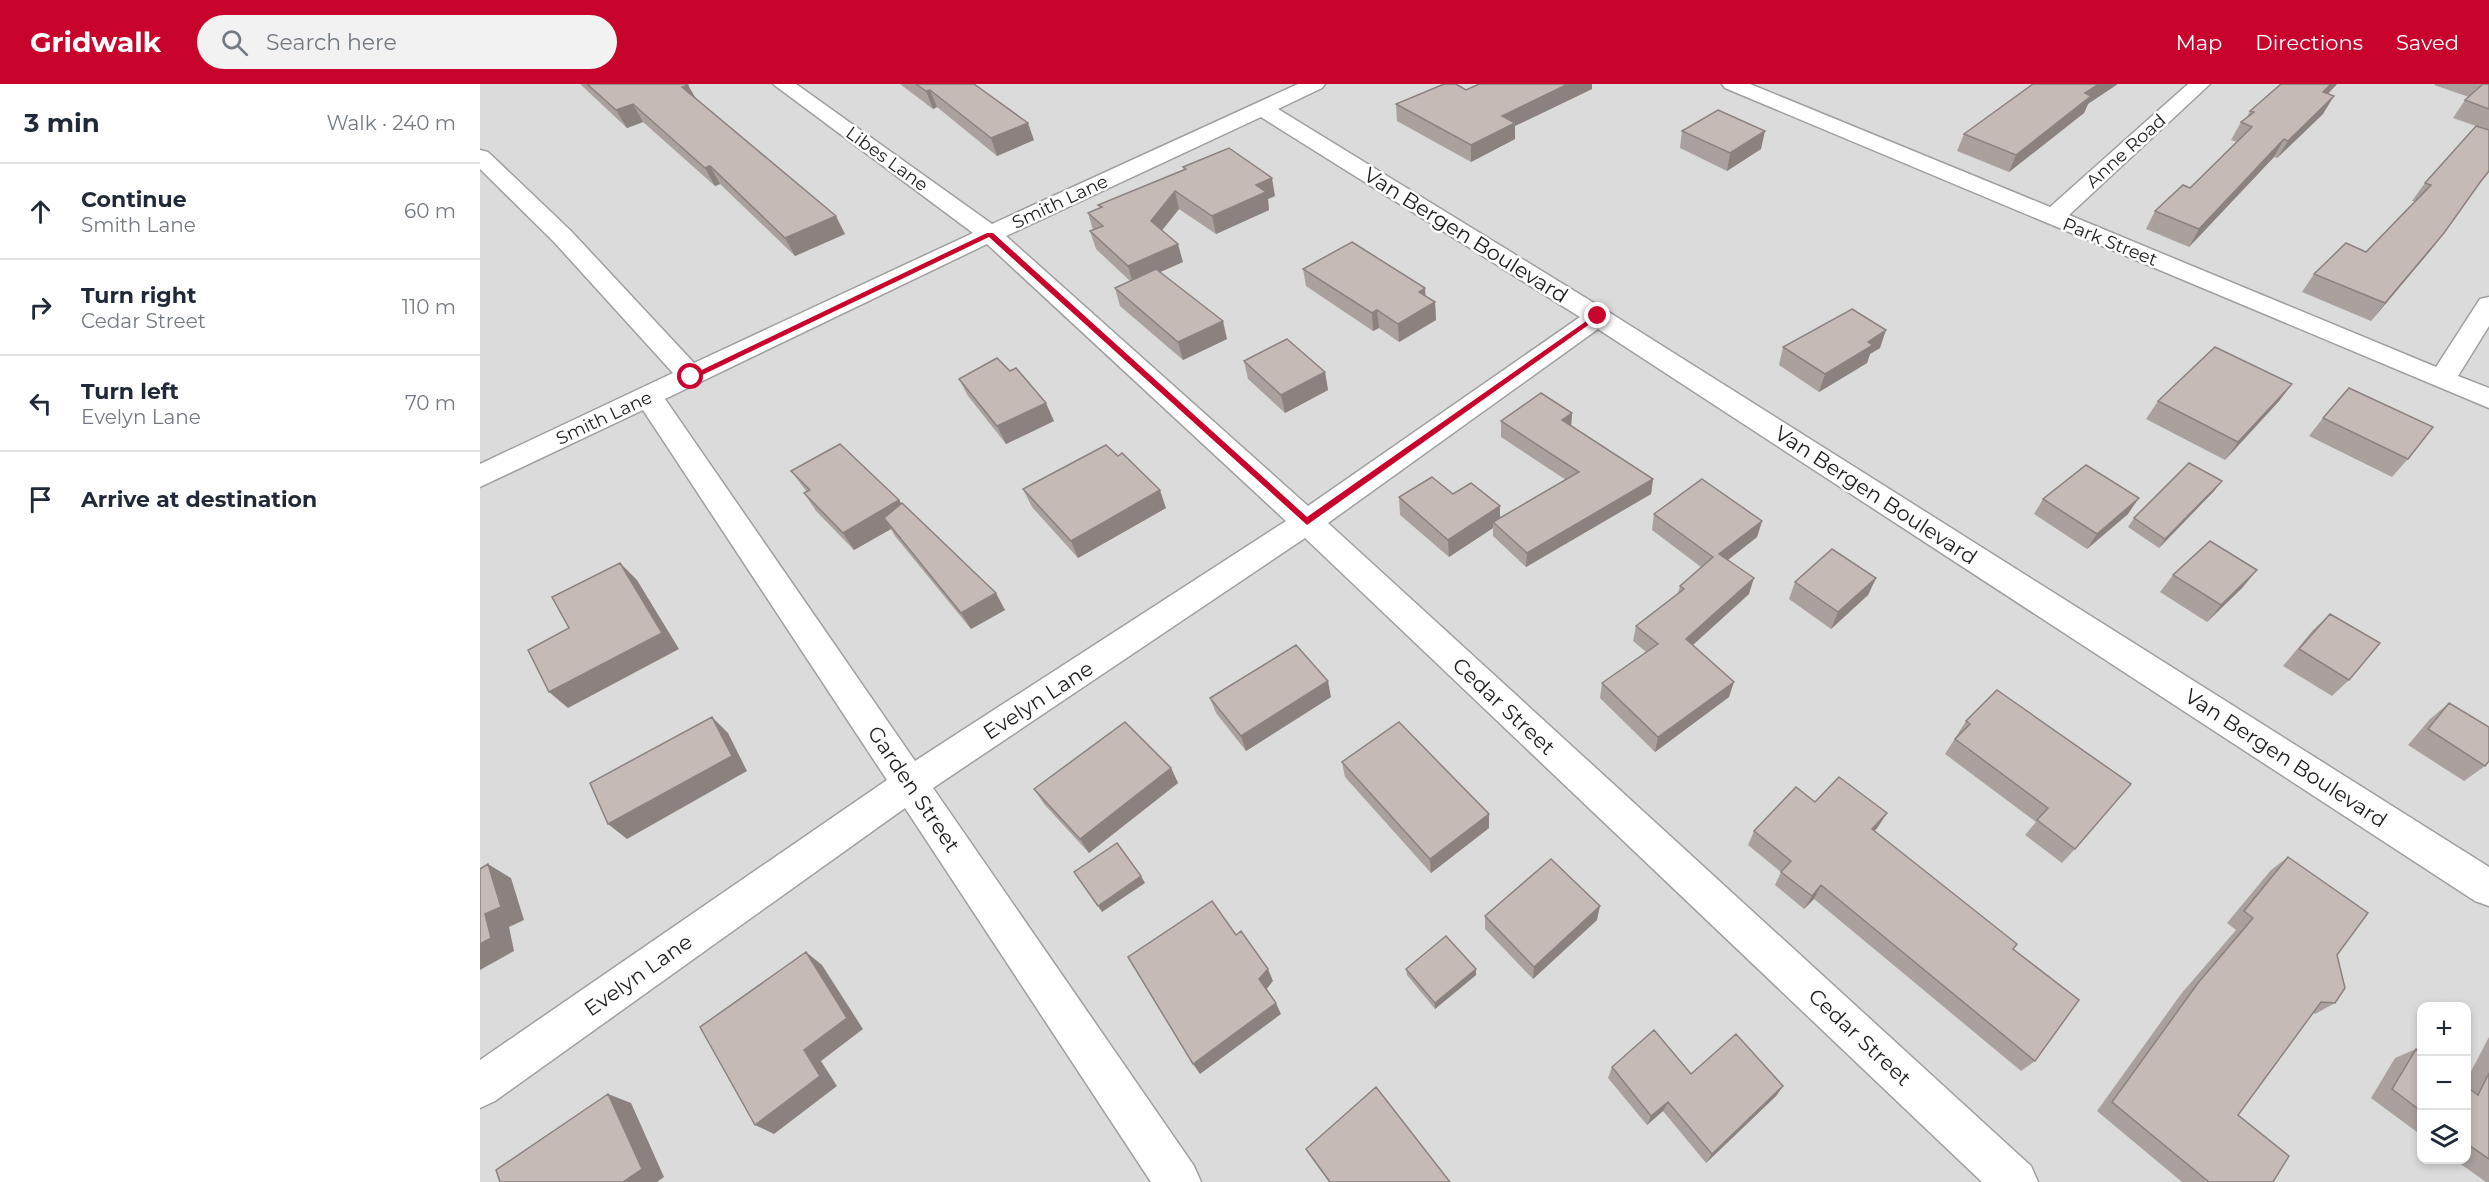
<!DOCTYPE html>
<meta charset="utf-8">
<style>
body{margin:0;font-family:Montserrat,sans-serif;background:#f2f2f3;color:#1f2937}
.controls{position:absolute;right:18px;bottom:18px;display:grid;overflow:hidden;border-radius:12px;box-shadow:0 3px 9px #0003}
.controls button{width:54px;height:54px;display:grid;place-items:center;padding:0;border:0;border-bottom:2px solid #e0e1e3;background:#fff;color:#1f2937;font:30px sans-serif}
.stop{position:absolute;width:18px;height:18px;margin:-14px;border:4px solid #c8042d;border-radius:50%;background:#fff}
.stop.end{background:#c8042d;border-color:#fff;box-shadow:0 2px 6px #0008}
.list{margin:0;padding:0;list-style:none}
h2{display:flex;justify-content:space-between;align-items:center;height:78px;margin:0;padding:0 24px;font-size:26px}
h2 small{font-size:20px;font-weight:400;color:#747a83}
.list li{display:grid;grid-template-columns:39px 1fr auto;gap:18px;align-items:center;box-sizing:border-box;height:96px;padding:0 24px;border-top:2px solid #e0e1e3}
.list b{display:block;font-size:22px;white-space:nowrap}
.list p{margin:0;font-size:20px;white-space:nowrap;color:#747a83}
.list em{font-size:20px;font-style:normal;color:#747a83}
.icon{flex:none;width:33px;height:33px;fill:none;stroke:currentColor;stroke-width:2;stroke-linecap:round;stroke-linejoin:round}
.map{position:relative;flex:none;width:2009px;height:1098px;overflow:hidden}
header{display:flex;align-items:center;gap:36px;box-sizing:border-box;height:84px;padding:0 30px;background:#c8042d;color:#fff}
header strong{font-size:28px}
nav{display:flex;gap:33px;margin-inline-start:auto;font-size:21px}
.search{width:420px;height:54px;background:#f2f2f3;display:flex;align-items:center;gap:15px;box-sizing:border-box;padding:0 21px;border-radius:33px;color:#747a83;font-size:22px}
main{display:flex}
aside{flex:1;background:#fff}
.map>svg:first-child{display:block}
</style>
<header>
<strong>Gridwalk</strong>
<div class="search"><svg class="icon" aria-label="search" viewBox="0 0 24 24"><circle cx="10" cy="10" r="6"/><path d="M15 15l6 6"/></svg>Search here</div>
<nav><a>Map</a><a>Directions</a><a>Saved</a></nav>
</header>
<main>
<aside>
<h2>3 min<small>Walk · 240 m</small></h2>
<ul class="list">
<li><svg class="icon" aria-label="ahead" viewBox="0 0 24 24"><path d="M12 20V5M6 11l6-6 6 6"/></svg><div><b>Continue</b><p>Smith Lane</p></div><em>60 m</em></li>
<li><svg class="icon" aria-label="right" viewBox="0 0 24 24"><path d="M7 20v-9h11M14 6l5 5-5 5"/></svg><div><b>Turn right</b><p>Cedar Street</p></div><em>110 m</em></li>
<li><svg class="icon" aria-label="left" viewBox="0 0 24 24"><path d="M17 20v-9H6M10 6l-5 5 5 5"/></svg><div><b>Turn left</b><p>Evelyn Lane</p></div><em>70 m</em></li>
<li><svg class="icon" aria-label="arrive" viewBox="0 0 24 24"><path d="M6 21V4h12l-3 4 3 4H6"/></svg><div><b>Arrive at destination</b></div></li>
</ul>
</aside>
<div class="map">
<svg width="2009" height="1098" viewBox="0 0 2009 1098">
<rect width="100%" height="100%" fill="#efe9e4"/>
<path fill="#dcdbdb" fill-rule="evenodd" d="M0,0H2009V1098H0ZM1942,922H1986V1076H1942Z"/>
<g fill="none" stroke-linecap="round" stroke-linejoin="round">
<defs>
<path id="minor" d="M293,0H316L512,140L818,0H845L842,4L798,25L1127,227L2009,783V822L1995,817L1118,245L848,439L1551,1082L1558,1098H1502L825,454L453,704L714,1082L721,1098H671L425,724L15,1017L0,1024V976L407,696L163,326L0,403V380L193,289L74,158L0,85V66L8,68L91,147L214,279L493,149ZM781,33L1100,233L828,422L526,152ZM507,160L806,437L435,677L185,315Z
M1242,0H1270L1570,123L1708,0H1730L1589,131L1956,283L2000,215L2009,213V242L1978,292L2009,304V324L1245,4Z"/>
</defs>
<use href="#minor" stroke="#9f9f9f" stroke-width="3"/>
<use href="#minor" fill="#fff" fill-rule="evenodd"/>
</g>
<path fill="#aaa09d" d="M100,0H207L215,14L365,150L315,172L240,100L235,102L163,38L147,44Z
M420,0H494L554,56L517,72L457,23L453,25Z
M999,0H1112V5L1035,42V55L991,78L917,37L916,20L986,6Z
M1801,0H1857L1848,10L1843,30L1797,74L1794,73L1709,163L1666,145L1675,127L1710,104L1757,58L1751,56L1761,38L1766,35L1770,27Z
M1955,0H2009V88L1995,105L1950,167L1891,237L1822,208L1834,190L1886,168L1935,117H1932L1945,99L1996,42L1973,34L1985,16L1989,13L1954,1Z
M1608,20L1604,29L1529,88L1477,67L1484,50Z
M1202,47L1281,65L1247,87L1200,64Z
M703,83L795,112L788,115L789,126L736,150L699,125L682,146L703,178L680,188L747,255L703,276L640,222L635,204L650,197L616,165L610,147L613,146L608,129L620,124L618,121L704,86Z
M823,185L945,212L955,218L956,236L919,258L899,244L893,247L826,202Z
M1303,263L1400,264L1390,270L1387,279L1339,308L1299,281Z
M764,277L845,288L848,306L805,329L768,295Z
M479,295L574,337L526,360L488,312Z
M1812,300L1799,317L1745,376L1666,335L1678,317Z
M1092,329L1091,342L1173,395L1171,410L1046,483L1013,452V444L969,473L920,431L919,413L973,410L1020,422V434L1086,396L1021,353V337Z
M1843,334L1928,375L1912,393L1829,352Z
M311,387L419,416L421,419L525,526L491,545L415,452L411,445L374,466L336,427L324,409L327,408Z
M543,405L686,424L598,474L552,423Z
M1735,406L1679,464L1648,443L1654,434Z
M1563,415L1648,430L1607,465L1554,430Z
M1174,430L1282,437L1277,453L1248,476L1269,510L1212,561L1249,613L1175,668L1120,614L1122,599L1166,568L1153,557L1156,542L1198,509L1200,502L1221,483L1172,446Z
M1693,491L1763,503L1727,538L1680,508Z
M1396,494L1388,511L1351,545L1309,515L1315,498Z
M1850,530L1869,596L1852,612L1803,582L1833,546Z
M1517,606L1595,765L1582,779L1545,751L1556,738L1465,670L1486,637Z
M851,613L766,667L736,629L730,614Z
M1969,619L2005,682L1984,697L1928,661L1950,635Z
M862,678L1009,730V744L951,789L865,693Z
M691,684L698,699L609,769L564,720L554,705Z
M1335,718L1398,743L1394,747L1533,865L1555,977L1541,987L1334,815L1324,825L1295,801L1301,788L1268,761L1274,747Z
M1808,773L1857,871L1855,919L1835,930L1833,929L1758,1031L1793,1098H1702L1617,1027L1701,910L1756,846L1747,839L1791,786Z
M1005,832L1117,836L1053,895L1005,845Z
M926,885L996,891L955,925L927,891Z
M2009,953V1098H2006L1975,1076H1986V997Z
M1936,965L1941,969V1051L1891,1014L1915,974Z
M1132,983L1211,990L1303,1002L1296,1012L1226,1079L1183,1027L1167,1041L1128,994Z
M826,1065L970,1098H849L831,1073Z"/>
<path fill="#8b8280" d="M1088,0H1112V5L1035,42V55L991,78V61L1022,32Z
M1619,0H1638L1608,20L1604,29L1529,88L1536,71L1605,9Z
M1851,0H1857L1832,26L1843,8Z
M208,1L218,18L202,3Z
M450,6L457,23L453,25L446,7Z
M1854,12L1843,30L1797,74L1808,57Z
M153,20L163,38L147,44L136,26Z
M548,39L554,56L517,72L511,54Z
M1285,47L1281,65L1247,87L1250,69Z
M1804,55L1794,73L1709,163L1719,145Z
M230,82L240,100L235,102L225,84Z
M792,94L795,112L788,115L789,126L736,150L732,132L776,101Z
M695,107L699,125L676,154L671,137Z
M356,132L365,150L315,172L305,154Z
M1964,149L1950,167L1891,237L1905,219Z
M698,160L703,178L653,200L648,182Z
M945,204L946,222L939,208Z
M955,218L956,236L919,258L918,240Z
M897,226L899,244L893,247L892,229Z
M743,237L747,255L703,276L698,258Z
M1406,246L1400,264L1390,270L1387,279L1339,308L1345,290L1388,258Z
M845,288L848,306L805,329L801,311Z
M1812,300L1799,317L1745,376L1758,358Z
M566,319L574,337L526,360L517,342Z
M1092,329L1091,344L1082,336Z
M1173,395L1171,410L1046,483L1047,469Z
M1742,397L1735,406L1679,464L1685,455Z
M680,406L686,424L598,474L591,457Z
M1659,414L1648,430L1607,465L1617,450Z
M419,416L430,434H404L411,445L374,466L363,449Z
M1020,422V440L1013,438V444L969,473L968,456Z
M1282,437L1277,453L1235,486L1239,470Z
M140,479L157,496L199,565L88,624L69,608Z
M1777,486L1763,503L1727,538L1741,521Z
M1274,494L1269,510L1202,571L1206,555Z
M1396,494L1388,511L1351,545L1358,528Z
M516,509L525,526L491,545L481,529Z
M848,597L851,613L766,667L761,652Z
M1254,598L1249,613L1175,668L1178,653Z
M232,633L248,649L267,687L147,755L128,740Z
M691,684L698,699L609,769L600,755Z
M1407,729L1398,743L1383,760L1392,745Z
M1009,730V744L951,789L950,775Z
M8,780L31,794L44,836L29,843L34,867L0,886V860L5,830Z
M661,792L665,799L622,828L618,822Z
M1341,801L1334,815L1324,825L1332,812Z
M1120,822L1117,836L1053,895L1054,883Z
M326,868L342,881L383,945L341,977L357,1002L294,1050L275,1041L324,966Z
M788,885L793,897L785,907L779,895Z
M996,885V891L955,925V919Z
M796,919L801,930L720,990L713,980Z
M1303,1002L1296,1012L1226,1079L1232,1070Z
M128,1010L151,1019L184,1093L177,1098H143Z
M1188,1018L1183,1027L1167,1041L1171,1032Z"/>
<path fill="#c6bab7" stroke="#8b8280" stroke-width="1.5" d="M107,0H207L208,1L202,3L356,132L305,154L230,82L225,84L153,20L136,26Z
M436,0H494L548,39L511,54L450,6L446,7Z
M964,0H976L986,6L999,0H1088L1022,32L1035,39L991,61L916,20Z
M1553,0H1619L1605,9L1611,12L1536,71L1484,50Z
M1801,0H1851L1843,8L1854,12L1808,57L1804,55L1719,145L1675,127L1703,101L1710,104L1772,43L1761,38L1774,28L1770,27Z
M2003,0H2009V25L1985,16Z
M1238,26L1285,47L1250,69L1202,47Z
M1996,42L2009,46V87L2001,97L1964,149L1905,219L1834,190L1866,159L1886,168L1951,101L1945,99Z
M749,64L792,94L776,101L786,108L732,132L695,107L671,137L698,160L648,182L610,147L623,142L608,129L622,123L618,121L706,85L703,83Z
M872,158L945,204L939,208L955,218L918,240L897,226L892,229L823,185Z
M676,185L743,237L698,258L635,204Z
M1372,225L1406,246L1388,258L1393,261L1345,290L1303,263Z
M807,255L845,288L801,311L764,277Z
M1735,263L1812,300L1758,358L1678,317Z
M517,274L530,287L536,284L566,319L517,342L479,295Z
M1869,304L1953,343L1928,375L1843,334Z
M1061,309L1092,329L1082,336L1173,395L1047,469L1013,438L1099,388L1021,337Z
M360,360L419,416L363,449L324,409L330,406L311,387Z
M626,361L638,372L642,369L680,406L591,457L543,405Z
M1709,379L1742,397L1685,455L1654,434Z
M1606,381L1659,414L1617,450L1563,415Z
M952,393L973,410L991,399L1020,422L968,456L919,413Z
M1222,395L1282,437L1239,470L1274,494L1206,555L1254,598L1178,653L1122,599L1178,560L1156,542L1204,505L1200,502L1233,473L1174,430Z
M422,419L516,509L481,529L404,434Z
M1730,457L1777,486L1741,521L1693,491Z
M1352,465L1396,494L1358,528L1315,498Z
M140,479L182,549L69,608L48,566L89,544L72,513Z
M1850,530L1900,559L1869,596L1819,565Z
M816,561L848,597L761,652L730,614Z
M1517,606L1651,700L1595,765L1557,736L1568,724L1475,655L1490,640L1486,637Z
M1969,619L2009,643V677L2005,682L1948,645Z
M232,633L252,672L128,740L110,699Z
M645,638L691,684L600,755L554,705Z
M919,638L1009,730L950,775L862,678Z
M1359,693L1407,729L1392,745L1537,860L1533,865L1599,916L1555,977L1341,801L1332,812L1301,788L1311,777L1274,747L1316,703L1335,718Z
M637,759L661,792L618,822L594,788Z
M1808,773L1888,829L1857,871L1865,904L1855,919L1841,918L1758,1031L1809,1072L1793,1098H1729L1632,1018L1718,899L1773,834L1764,827Z
M1071,775L1120,822L1054,883L1005,832Z
M8,780L21,823L5,830L11,854L0,860V785Z
M732,817L756,851L761,847L788,885L779,895L796,919L713,980L648,873Z
M966,852L996,885L955,919L926,885Z
M326,868L367,934L324,966L340,992L275,1041L220,943Z
M1174,946L1211,990L1256,950L1303,1002L1232,1070L1188,1018L1171,1032L1132,983Z
M1936,965L1941,969V1027L1912,1005Z
M2009,989V1075L1986,1059V1002L1998,1011Z
M896,1003L970,1098H850L826,1065Z
M128,1010L162,1085L143,1098H20L16,1086Z"/>
<path fill="#c8042d" d="M507,149H513L827,433L1115,231L1121,232L827,441L509,153L214,295L207,293Z"/>
<g text-anchor="middle" dominant-baseline="central" stroke-width="5" stroke-linejoin="round" paint-order="stroke">
<g font-size="18" fill="#1e1e1e" stroke="#fff">
<text transform="translate(1646 67) rotate(-42)">Anne Road</text>
<text transform="translate(407 75) rotate(36)">Libes Lane</text>
<text transform="translate(580 118) rotate(-25)">Smith Lane</text>
<text transform="translate(1630 158) rotate(22)">Park Street</text>
<text transform="translate(124 334) rotate(-25)">Smith Lane</text>
</g>
<g font-size="21" fill="#1e1e1e" stroke="#fff">
<text transform="translate(986 151) rotate(32)">Van Bergen Boulevard</text>
<text transform="translate(1396 411) rotate(33)">Van Bergen Boulevard</text>
<text transform="translate(558 616) rotate(-33)">Evelyn Lane</text>
<text transform="translate(1024 622) rotate(43)">Cedar Street</text>
<text transform="translate(1806 674) rotate(33)">Van Bergen Boulevard</text>
<text transform="translate(434 705) rotate(56)">Garden Street</text>
<text transform="translate(158 891) rotate(-35)">Evelyn Lane</text>
<text transform="translate(1380 953) rotate(43)">Cedar Street</text>
</g>
</g>
</svg>
<div class="controls">
<button>+</button>
<button>−</button>
<button><svg class="icon" aria-label="layers" viewBox="0 0 24 24"><path d="M12 4l9 5-9 5-9-5zM3 14l9 5 9-5"/></svg></button>
</div>
<div class="stop" style="left:211px;top:293px"></div>
<div class="stop end" style="left:1118px;top:232px"></div>
</div>
</main>
